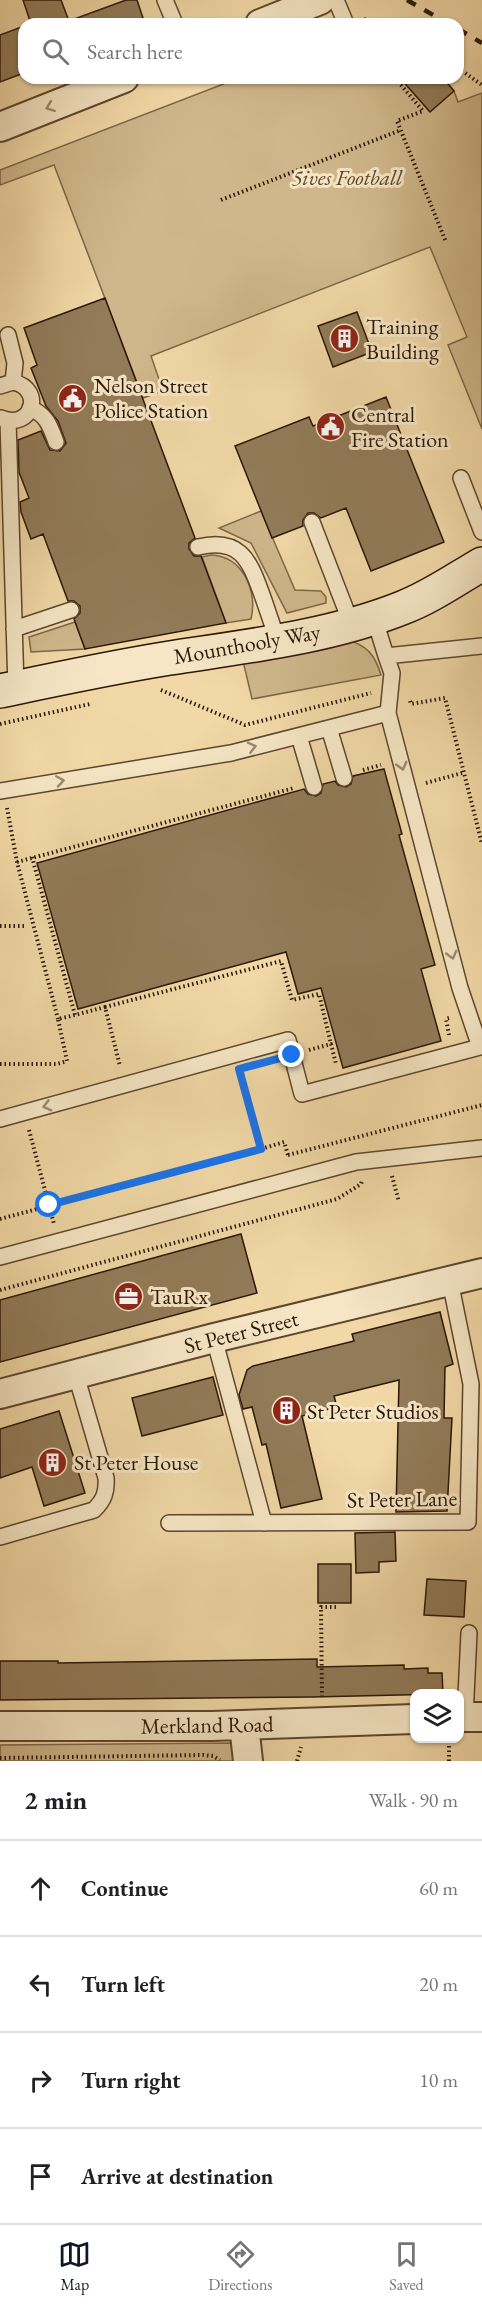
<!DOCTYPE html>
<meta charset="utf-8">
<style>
body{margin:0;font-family:"EB Garamond",serif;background:#f2f2f2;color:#202124}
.controls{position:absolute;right:18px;bottom:18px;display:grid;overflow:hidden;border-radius:12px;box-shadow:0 2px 4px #0004}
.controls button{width:54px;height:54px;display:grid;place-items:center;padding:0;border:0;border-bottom:2px solid #e0e0e0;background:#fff;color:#202124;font:30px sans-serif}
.stop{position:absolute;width:18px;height:18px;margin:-14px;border:4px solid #1a73e8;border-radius:50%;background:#fff}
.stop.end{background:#1a73e8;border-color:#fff;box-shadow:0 2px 6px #0008}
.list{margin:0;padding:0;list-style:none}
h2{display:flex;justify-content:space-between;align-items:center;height:78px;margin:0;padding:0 24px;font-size:26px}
h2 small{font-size:20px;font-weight:400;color:#757577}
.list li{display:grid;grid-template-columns:39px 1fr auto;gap:18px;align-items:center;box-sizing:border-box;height:96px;padding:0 24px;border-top:2px solid #e0e0e0}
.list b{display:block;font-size:22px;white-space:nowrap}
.list em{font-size:20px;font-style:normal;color:#757577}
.icon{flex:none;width:33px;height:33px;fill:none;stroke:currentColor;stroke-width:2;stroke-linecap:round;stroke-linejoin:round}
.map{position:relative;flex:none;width:482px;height:1761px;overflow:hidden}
.search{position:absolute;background:#fff;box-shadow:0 2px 4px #0004;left:18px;right:18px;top:18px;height:66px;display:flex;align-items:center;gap:15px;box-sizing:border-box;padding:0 21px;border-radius:18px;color:#757577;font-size:22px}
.sheet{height:462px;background:#fff}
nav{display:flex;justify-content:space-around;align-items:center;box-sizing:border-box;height:84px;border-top:2px solid #e0e0e0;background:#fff;font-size:16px;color:#757577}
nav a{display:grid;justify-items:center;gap:3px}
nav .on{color:#111827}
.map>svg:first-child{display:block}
</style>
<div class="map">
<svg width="482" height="1761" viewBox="0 0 482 1761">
<rect width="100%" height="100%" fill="#f1d8a6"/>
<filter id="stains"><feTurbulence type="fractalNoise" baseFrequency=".00333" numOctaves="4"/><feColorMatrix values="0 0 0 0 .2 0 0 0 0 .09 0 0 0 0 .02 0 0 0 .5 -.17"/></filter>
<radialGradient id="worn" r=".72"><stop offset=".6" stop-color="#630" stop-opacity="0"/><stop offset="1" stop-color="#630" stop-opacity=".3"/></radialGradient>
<path fill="#cfb78b" stroke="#7d6748" stroke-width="1.5" d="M239,78H443L454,91L458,102L482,93V429L448,345L467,337L430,247L151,356L163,391L143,398L54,165L0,185V170Z
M261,511L295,590L321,591L326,597V603L287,613L251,543L219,528Z
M211,555C243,556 258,592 251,619L226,623L202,557Z
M75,622L85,649L31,652L29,637Z
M347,640C367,645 375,655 381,675L252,699L243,661Z
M234,1743L236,1761H0V1745Z"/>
<path fill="#927b59" stroke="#2b1706" stroke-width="1.5" d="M23,0H61L69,21L126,0H137L145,24H31Z
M24,26V73L0,82V35Z
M400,78H443L454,91L430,112Z
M105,298L195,538L189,543V549L194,556H201L226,623L85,649L74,619L80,613V606L74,601H68L43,534L31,539L21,512L20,502L29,498L19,472L18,440L41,431L50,450L60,451L66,443L58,421L46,406L31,368L37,365L24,328Z
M357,312L372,352L333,367L318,326Z
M386,397L444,542L371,571L346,508L321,518L314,513H308L303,520V526L272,538L235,446L309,417L313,426Z
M384,769L402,834L399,835L435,965L421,969L441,1041L343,1068L321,988L298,994L286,952L78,1009L37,863L304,789L308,794L316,796L321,793L323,784L335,781L338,785L346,787L351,784L353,776Z
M241,1234L257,1293L0,1362V1300Z
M440,1312L453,1364L445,1367L444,1418H452L447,1511L396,1512L399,1380L334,1396L337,1407L302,1416L322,1499L281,1508L266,1444L262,1445L252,1407L243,1409L239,1395L247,1370L253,1366L354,1341L352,1334Z
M213,1377L223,1415L142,1436L132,1398Z
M59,1411L85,1493L44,1506L32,1467L0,1478V1429Z
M395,1532L396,1561L379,1562V1572L356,1573L355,1533Z
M318,1564H351V1603H318Z
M427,1579L466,1581L464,1617L424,1615Z
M317,1659V1667L404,1665V1669L428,1668V1673H442L443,1694L312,1697L0,1700V1661H58V1663Z"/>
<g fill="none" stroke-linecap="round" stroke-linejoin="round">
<defs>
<path id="lane" d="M165,0L175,24
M336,0L346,24
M0,386L13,382L15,363L8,335
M30,408C47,415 50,426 56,442
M1,418C32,431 45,389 13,382
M8,420L16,688
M461,478L482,532
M312,522L351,623
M198,547C239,537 249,559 261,592C267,608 272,625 278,641
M374,617L386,656L482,646
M14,629L71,610
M386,656L392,673L388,713
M329,728L344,778
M299,736L314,787
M0,791L231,753L388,713L460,988L480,1047L302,1094L288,1040L0,1119
M0,1257L356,1162L482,1148
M214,1338L264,1523
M169,1523L468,1522L471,1384L450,1281
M0,1537L94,1510C104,1500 107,1492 106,1478L76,1375
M465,1717L469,1633"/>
<path id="street" d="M260,24L320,0
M0,127L124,78
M0,1394L214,1338L482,1273
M460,1717H482
M244,1725L248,1761
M0,1726H212L414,1719"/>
<path id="secondary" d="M0,691C57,679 113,667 170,658C248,646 329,637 402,608C431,597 456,579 482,564"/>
</defs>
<use href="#lane" stroke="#5c472e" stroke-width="18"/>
<use href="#street" stroke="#5c472e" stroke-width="32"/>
<use href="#secondary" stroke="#2b1706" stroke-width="36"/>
<path stroke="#2b1706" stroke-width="4" stroke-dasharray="1.5 3" stroke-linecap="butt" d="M364,19L378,24
M458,68L482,85
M395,78L423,111L397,121L446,242
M221,200L401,130
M161,690L245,725L371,693
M410,701L411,704L445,698L482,844
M0,724L90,704
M363,770L381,765
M426,783L462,773
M7,808L17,862L58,1019
M32,857L75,1015L105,1007L120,1066
M17,862L294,788
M0,926H26
M105,1007L281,961L292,1000L319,994L331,1044
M449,1035L446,1019L449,1018
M309,1050L331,1044L336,1064
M0,1064H57L67,1061L58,1019L75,1015
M29,1130L54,1224
M261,1149L284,1142L288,1155
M288,1155L482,1105
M392,1176L399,1202
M0,1219L261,1149L240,1074
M0,1290L337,1199L361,1184L362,1181
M322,1697L321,1607H338
M0,1758L203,1755L213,1756L220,1760
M297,1761L301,1747
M449,1761V1739"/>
<use href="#lane" stroke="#f6e6c5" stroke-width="15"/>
<use href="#street" stroke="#f6e6c5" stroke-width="28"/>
<use href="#secondary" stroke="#f6e6c5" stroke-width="33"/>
<path stroke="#2b1706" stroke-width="4.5" stroke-dasharray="10 10" stroke-linecap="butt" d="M407,0L449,24
M458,29L482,43"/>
</g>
<defs><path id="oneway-chevron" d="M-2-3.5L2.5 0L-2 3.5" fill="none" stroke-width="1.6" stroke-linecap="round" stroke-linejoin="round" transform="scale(1.5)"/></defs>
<g stroke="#9b896f">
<use href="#oneway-chevron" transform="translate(50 107) rotate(159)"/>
<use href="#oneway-chevron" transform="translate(252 747) rotate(-14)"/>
<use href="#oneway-chevron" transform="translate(402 766) rotate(75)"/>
<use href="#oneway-chevron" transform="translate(60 781) rotate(-9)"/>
<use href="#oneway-chevron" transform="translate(452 955) rotate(75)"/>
<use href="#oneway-chevron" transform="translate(47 1106) rotate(165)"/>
</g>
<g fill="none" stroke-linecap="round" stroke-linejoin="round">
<path stroke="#1a73e8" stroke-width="8" d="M49,1205L261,1149L239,1069L292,1055"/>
</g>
<defs>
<symbol id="building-disc" viewBox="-11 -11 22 22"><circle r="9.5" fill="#8f2418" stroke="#f6e6c5"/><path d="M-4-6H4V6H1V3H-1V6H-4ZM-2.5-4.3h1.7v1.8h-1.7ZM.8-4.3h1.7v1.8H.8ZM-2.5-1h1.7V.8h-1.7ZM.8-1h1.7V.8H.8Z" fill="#fff"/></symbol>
<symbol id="civic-disc" viewBox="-11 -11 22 22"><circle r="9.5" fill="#8f2418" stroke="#f6e6c5"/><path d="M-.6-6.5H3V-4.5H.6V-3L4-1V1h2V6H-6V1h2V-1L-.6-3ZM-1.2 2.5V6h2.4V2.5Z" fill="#fff"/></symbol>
<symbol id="office-disc" viewBox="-11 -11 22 22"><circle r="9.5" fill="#8f2418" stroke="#f6e6c5"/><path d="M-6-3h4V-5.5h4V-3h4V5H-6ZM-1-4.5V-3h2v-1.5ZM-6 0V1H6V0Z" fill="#fff"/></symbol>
</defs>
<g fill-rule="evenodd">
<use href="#building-disc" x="328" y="322" width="33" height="33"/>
<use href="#civic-disc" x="56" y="382" width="33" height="33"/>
<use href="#civic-disc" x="314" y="410" width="33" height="33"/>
<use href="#office-disc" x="112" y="1280" width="33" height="33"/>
<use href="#building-disc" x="270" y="1394" width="33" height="33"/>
<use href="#building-disc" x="36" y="1446" width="33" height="33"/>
</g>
<g text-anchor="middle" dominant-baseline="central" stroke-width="6" stroke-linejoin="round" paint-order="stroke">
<g font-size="22" font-style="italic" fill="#5c472e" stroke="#f6e6c5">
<text x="347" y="177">5ives Football</text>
</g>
<g font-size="22" fill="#2b1706" stroke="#f6e6c5" text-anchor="start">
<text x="366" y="326">Training<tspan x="366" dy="25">Building</tspan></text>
<text x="94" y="385">Nelson Street<tspan x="94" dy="25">Police Station</tspan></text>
<text x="351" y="414">Central<tspan x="351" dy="25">Fire Station</tspan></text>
<text x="150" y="1296">TauRx</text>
<text x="307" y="1411">St Peter Studios</text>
<text x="74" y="1462">St Peter House</text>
</g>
<g font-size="22" fill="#2b1706" stroke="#f6e6c5">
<text transform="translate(247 644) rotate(-10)">Mounthooly Way</text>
<text transform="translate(241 1332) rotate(-14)">St Peter Street</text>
<text transform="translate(402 1499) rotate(-1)">St Peter Lane</text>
<text transform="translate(207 1725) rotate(-1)">Merkland Road</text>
</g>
</g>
<rect width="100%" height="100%" filter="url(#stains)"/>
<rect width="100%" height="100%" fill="url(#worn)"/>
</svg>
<div class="controls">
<button><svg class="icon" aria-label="layers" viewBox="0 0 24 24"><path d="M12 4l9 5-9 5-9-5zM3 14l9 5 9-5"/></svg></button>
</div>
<div class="stop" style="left:49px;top:1205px"></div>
<div class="stop end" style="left:292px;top:1055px"></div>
<div class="search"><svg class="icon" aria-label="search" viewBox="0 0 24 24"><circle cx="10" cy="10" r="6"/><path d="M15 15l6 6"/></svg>Search here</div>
</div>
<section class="sheet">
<h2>2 min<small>Walk · 90 m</small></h2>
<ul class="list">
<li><svg class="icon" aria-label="ahead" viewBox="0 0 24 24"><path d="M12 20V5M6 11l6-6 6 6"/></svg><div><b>Continue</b></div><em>60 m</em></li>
<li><svg class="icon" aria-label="left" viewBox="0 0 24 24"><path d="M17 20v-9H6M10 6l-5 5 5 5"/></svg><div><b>Turn left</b></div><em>20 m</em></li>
<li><svg class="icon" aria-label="right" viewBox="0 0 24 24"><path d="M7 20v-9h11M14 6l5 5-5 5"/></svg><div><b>Turn right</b></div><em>10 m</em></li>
<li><svg class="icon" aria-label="arrive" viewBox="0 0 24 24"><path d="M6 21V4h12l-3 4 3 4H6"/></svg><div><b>Arrive at destination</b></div></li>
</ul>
</section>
<nav>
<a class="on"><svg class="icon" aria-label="map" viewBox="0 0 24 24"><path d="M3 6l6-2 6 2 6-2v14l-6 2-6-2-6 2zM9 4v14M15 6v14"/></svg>Map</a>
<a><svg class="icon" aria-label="directions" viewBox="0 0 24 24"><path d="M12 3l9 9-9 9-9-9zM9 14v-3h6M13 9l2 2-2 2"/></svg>Directions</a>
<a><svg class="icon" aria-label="saved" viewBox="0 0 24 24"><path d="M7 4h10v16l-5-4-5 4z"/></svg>Saved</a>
</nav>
